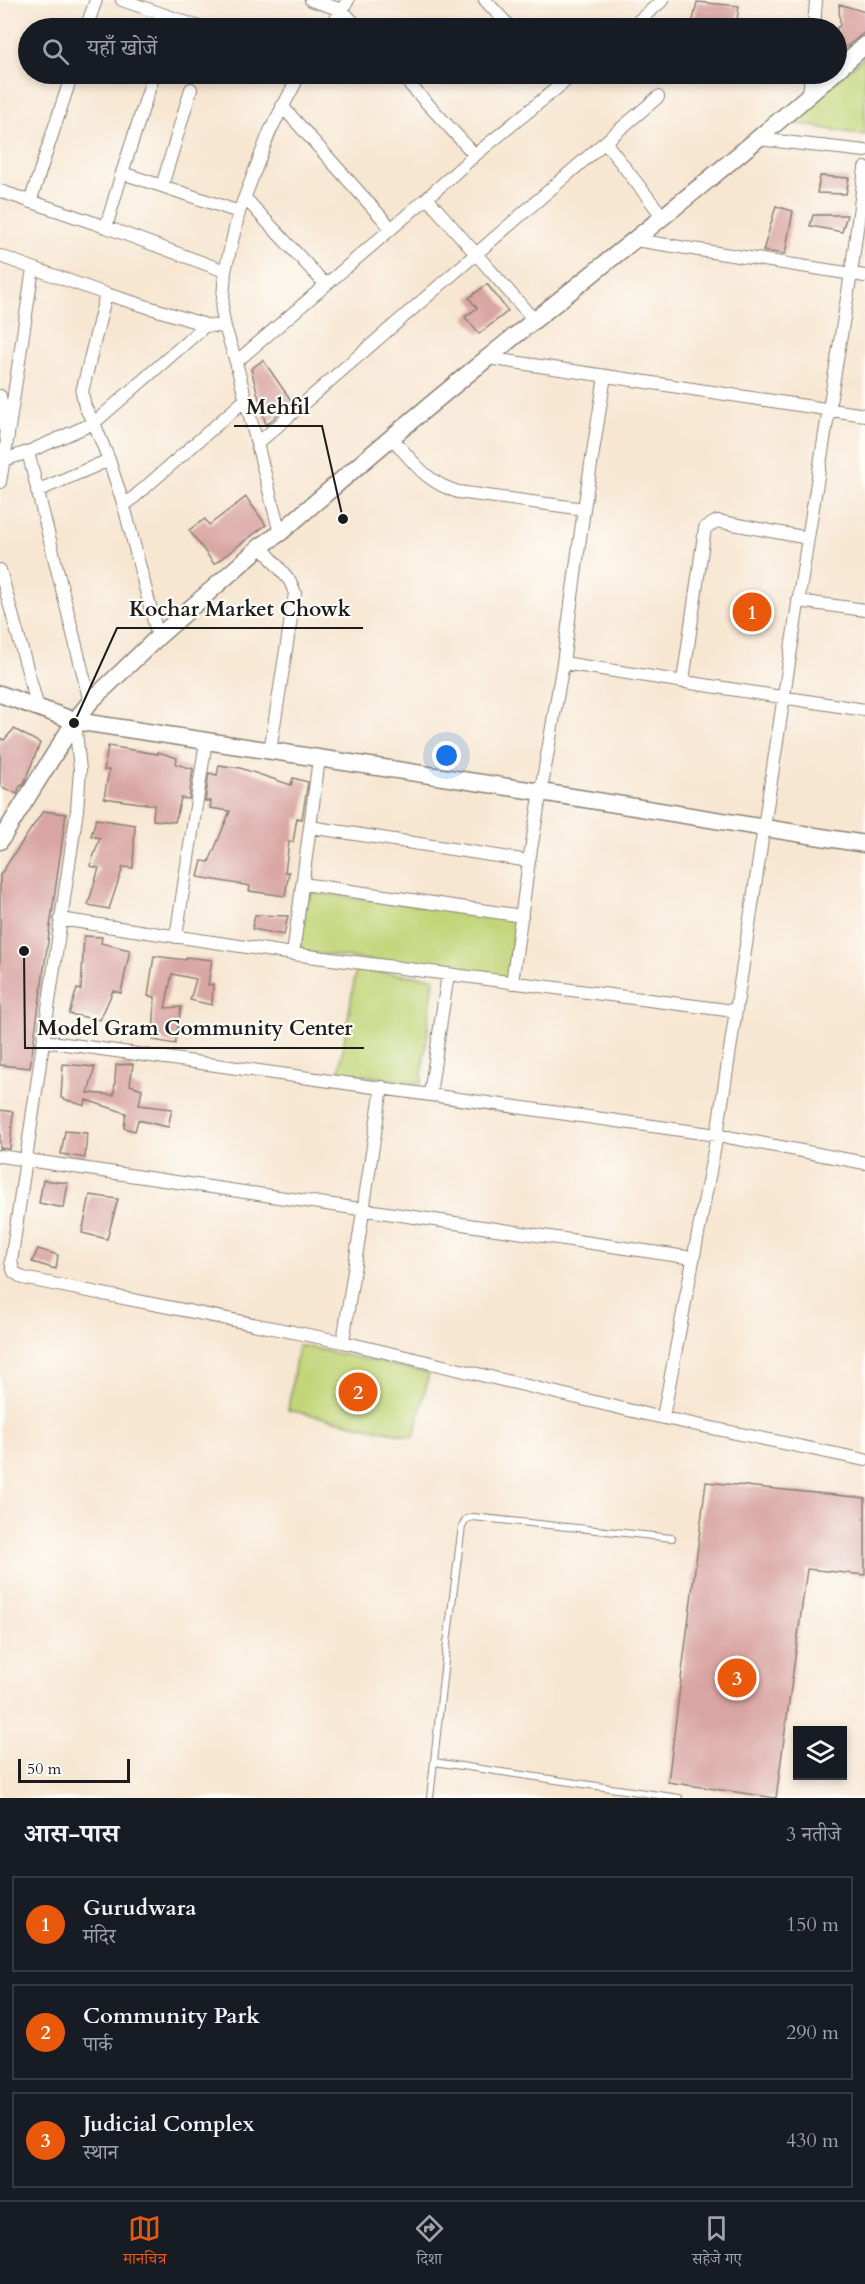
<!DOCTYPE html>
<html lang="hi">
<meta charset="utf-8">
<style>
body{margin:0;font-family:Cardo,"Noto Serif Devanagari",serif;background:#242831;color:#f1f3f6}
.controls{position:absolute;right:18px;bottom:18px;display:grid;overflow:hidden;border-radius:0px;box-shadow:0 3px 9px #0003}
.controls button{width:54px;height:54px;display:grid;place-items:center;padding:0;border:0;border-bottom:2px solid #363941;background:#171b24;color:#f1f3f6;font:30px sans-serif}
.scale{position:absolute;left:18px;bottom:15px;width:112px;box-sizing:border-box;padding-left:6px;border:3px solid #1c1c1c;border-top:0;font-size:16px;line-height:21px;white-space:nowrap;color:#1c1c1c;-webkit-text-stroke:4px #fdfcf7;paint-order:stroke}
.you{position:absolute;left:447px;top:756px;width:21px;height:21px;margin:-15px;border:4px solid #fff;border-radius:50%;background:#1a73e8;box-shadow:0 0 0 9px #1a73e833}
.badge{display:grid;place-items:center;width:39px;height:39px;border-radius:50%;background:#ea580c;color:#fff;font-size:20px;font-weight:700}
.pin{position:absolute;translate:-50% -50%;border:3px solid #fff;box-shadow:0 2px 6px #0006}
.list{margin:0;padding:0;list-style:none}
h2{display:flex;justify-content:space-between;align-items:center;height:78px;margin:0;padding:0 24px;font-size:26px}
h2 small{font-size:20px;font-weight:400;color:#9ea1a6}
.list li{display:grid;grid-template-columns:39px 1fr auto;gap:18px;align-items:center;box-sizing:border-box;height:96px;margin:0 12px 12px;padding:0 12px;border:2px solid #363941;border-radius:0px}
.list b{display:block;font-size:22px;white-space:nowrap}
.list p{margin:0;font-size:20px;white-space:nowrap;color:#9ea1a6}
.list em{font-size:20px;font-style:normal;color:#9ea1a6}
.icon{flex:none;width:33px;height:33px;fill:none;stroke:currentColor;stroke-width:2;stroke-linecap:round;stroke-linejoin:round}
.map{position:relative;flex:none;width:865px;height:1798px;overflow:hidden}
.search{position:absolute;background:#171b24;box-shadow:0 3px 9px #0003;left:18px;right:18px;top:18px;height:66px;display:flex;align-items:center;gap:15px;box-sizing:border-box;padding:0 21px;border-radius:33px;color:#9ea1a6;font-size:22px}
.sheet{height:402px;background:#171b24}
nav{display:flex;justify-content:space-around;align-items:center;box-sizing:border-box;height:84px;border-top:2px solid #363941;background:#171b24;font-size:16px;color:#9ea1a6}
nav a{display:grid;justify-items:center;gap:3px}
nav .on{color:#ea580c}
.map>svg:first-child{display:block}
</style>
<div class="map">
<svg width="865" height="1798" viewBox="0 0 865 1798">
<rect width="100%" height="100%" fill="#fdfcf7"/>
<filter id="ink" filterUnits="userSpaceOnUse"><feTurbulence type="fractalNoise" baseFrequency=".0167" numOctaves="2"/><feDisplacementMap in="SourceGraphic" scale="12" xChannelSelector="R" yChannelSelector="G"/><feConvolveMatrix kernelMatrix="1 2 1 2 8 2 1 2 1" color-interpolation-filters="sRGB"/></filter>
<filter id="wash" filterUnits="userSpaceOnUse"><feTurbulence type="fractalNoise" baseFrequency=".008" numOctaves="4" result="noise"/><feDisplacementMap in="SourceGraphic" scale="24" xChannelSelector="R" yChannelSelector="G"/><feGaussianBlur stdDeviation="1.35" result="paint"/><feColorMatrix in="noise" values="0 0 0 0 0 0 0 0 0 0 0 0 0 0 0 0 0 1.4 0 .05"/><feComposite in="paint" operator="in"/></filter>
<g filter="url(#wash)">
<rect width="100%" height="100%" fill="#f7e6d1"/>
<path fill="#c2d579" stroke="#6f784a" stroke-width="1.5" d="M865,56V135L787,122Z
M307,892L516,917L508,979L299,951Z
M356,970L434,978L421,1084L339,1072Z
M298,1345L429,1373L414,1437L288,1410Z"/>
<g id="blocks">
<path fill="#d9a5a2" d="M697,2L739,6L736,28L692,25Z
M839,4L865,12V32L837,54V27L840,26Z
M820,176L849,178L846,194L817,193Z
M776,206L793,211L785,254L763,251Z
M813,215H847L842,232L810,226Z
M487,284L508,311L479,334L465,317L477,308L469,298Z
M263,360L292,402L266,425L251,369Z
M246,497L266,525L214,564L189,530L205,519L209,525Z
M14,729L40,743L25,781L22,786H20L17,794L0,786V738L4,740Z
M108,746L158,754V752L177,758L176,764L193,769L189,799L181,798L175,822L153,820L154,805L104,798L109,770H104Z
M219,765L240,768L291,785L293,778L308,782L302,819L297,818L293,842H289L285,872H289L285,896L249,891L250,886L198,877L202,861L209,862L230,811L210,808L211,801H205L209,773L217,775Z
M43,811L66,814L30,1068L0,1065V875Z
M96,819L135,825L133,868L123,867L109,909L88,905L99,868L90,866L100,838L91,836Z
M255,915L288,916L284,935L252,929Z
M84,936L102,937L101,943L130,950L121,993L113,991L100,1020L69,1014L77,989L81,990Z
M154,956L186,960V957L212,960L208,985L213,984L212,1005L190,1000L196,979L172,974L165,1008L181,1007L175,1044L153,1040L155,997L148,996Z
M63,1064L95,1067L88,1093L114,1095L116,1065L133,1064L130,1085L142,1089L139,1105L172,1109L168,1127L138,1120L135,1131L124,1128L126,1113L86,1100L85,1106L61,1098Z
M0,1110L13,1112L10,1149L0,1148Z
M65,1131L87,1133L85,1158L61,1154Z
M43,1180L68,1183L64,1208L39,1203Z
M90,1195L118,1199L107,1239L82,1233Z
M38,1249L58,1255L56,1269L32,1262Z
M706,1482L865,1498V1575L807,1569L776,1798L668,1782Z"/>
</g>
</g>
<g filter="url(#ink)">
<use href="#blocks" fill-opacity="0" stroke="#8a8176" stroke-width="1.5"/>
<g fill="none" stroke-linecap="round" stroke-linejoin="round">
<defs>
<path id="lane" d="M434,1762L679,1798
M430,1798L446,1651L462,1526L466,1519L473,1517L672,1538"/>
<path id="street" d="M122,0L202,28
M311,0L342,10L359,28
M485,0L511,28
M86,28L96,0
M330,28L348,0
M630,28L663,0
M814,28L816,0
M154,74L122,173L162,186
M400,74L475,155
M553,74L562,83
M191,89L162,186L239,212
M809,95L811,74
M282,106L391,228
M758,139L865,151
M605,142L658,97
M0,191L106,227L225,271
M245,198L325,284
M30,202L72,74
M106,227L122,173
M635,240L865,276
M0,256L33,268
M534,320L476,254L605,142L663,217
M487,358L865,415
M236,362L427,198
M0,396L7,441L0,482
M391,437C413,461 425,482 458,492L584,509
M7,441L33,268L106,294L206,325L225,327
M258,443L476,254L427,198L475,155L574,74
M28,452L94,423L85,407L82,392L106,294
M4,460L28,452L90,702
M109,460L94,423L206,325
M37,491L109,460L124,506L158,637
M124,506L246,399
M280,533L236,362L225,327L222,311L225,271L239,212L270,131L300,74
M261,546L290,581L295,593L270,751
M0,570L38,708
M798,601L865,610
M563,663L865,710
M683,681L705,528L717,521L808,538
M75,721L80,770L77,810L11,1262L14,1272L23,1278L343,1342
M310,827L529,861
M303,884L522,916
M60,919L293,954L734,1011
M176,937L206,741
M293,954L319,759
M512,983L529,861L563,663L584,509L605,376
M44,1041L717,1135L865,1163
M382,1087L343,1342L645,1414L865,1460
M430,1094L448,974
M0,1156L693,1258
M663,1417L717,1135L808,538L851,274L865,168"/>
<path id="secondary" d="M836,71L865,45
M0,694L75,721L541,792L865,844
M0,841L75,721L90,702L158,637L261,546L280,533C348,474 416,416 485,360C602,265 721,173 833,74"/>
</defs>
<use href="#lane" stroke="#8a8176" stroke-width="8"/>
<use href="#street" stroke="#8a8176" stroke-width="14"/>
<use href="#secondary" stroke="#8a8176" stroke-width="19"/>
<use href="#lane" stroke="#fff" stroke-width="6"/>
<use href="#street" stroke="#fff" stroke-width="12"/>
<use href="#secondary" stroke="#fff" stroke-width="16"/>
</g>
</g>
<path fill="none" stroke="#1c1c1c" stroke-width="2" d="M343 519L322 426H234M74 723L117 628H363M24 951L25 1048H364"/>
<g fill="#1c1c1c" stroke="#fdfcf7" stroke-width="2">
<circle cx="343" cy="519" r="6"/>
<circle cx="74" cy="723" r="6"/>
<circle cx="24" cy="951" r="6"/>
</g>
<g font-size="21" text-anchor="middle" font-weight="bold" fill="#1c1c1c" stroke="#fdfcf7" stroke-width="4.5" stroke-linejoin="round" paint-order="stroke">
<text x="278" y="414">Mehfil</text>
<text x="240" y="616">Kochar Market Chowk</text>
<text x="195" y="1035">Model Gram Community Center</text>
</g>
</svg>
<div class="controls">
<button><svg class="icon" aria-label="layers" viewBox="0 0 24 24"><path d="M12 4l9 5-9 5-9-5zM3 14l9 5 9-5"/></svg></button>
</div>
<div class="scale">50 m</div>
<div class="you"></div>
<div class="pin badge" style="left:752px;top:612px">1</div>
<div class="pin badge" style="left:358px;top:1392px">2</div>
<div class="pin badge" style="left:737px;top:1678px">3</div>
<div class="search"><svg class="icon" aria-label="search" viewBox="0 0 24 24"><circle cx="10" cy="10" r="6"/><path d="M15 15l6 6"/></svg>यहाँ खोजें</div>
</div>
<section class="sheet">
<h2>आस-पास<small>3 नतीजे</small></h2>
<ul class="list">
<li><span class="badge">1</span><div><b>Gurudwara</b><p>मंदिर</p></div><em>150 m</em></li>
<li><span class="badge">2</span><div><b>Community Park</b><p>पार्क</p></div><em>290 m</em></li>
<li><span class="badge">3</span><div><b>Judicial Complex</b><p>स्थान</p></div><em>430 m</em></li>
</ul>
</section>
<nav>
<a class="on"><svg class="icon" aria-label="map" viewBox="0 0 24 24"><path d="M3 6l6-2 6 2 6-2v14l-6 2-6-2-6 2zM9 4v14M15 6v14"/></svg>मानचित्र</a>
<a><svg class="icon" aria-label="directions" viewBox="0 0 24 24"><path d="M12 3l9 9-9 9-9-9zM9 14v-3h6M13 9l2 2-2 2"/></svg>दिशा</a>
<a><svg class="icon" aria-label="saved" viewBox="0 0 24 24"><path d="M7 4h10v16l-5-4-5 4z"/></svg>सहेजे गए</a>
</nav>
